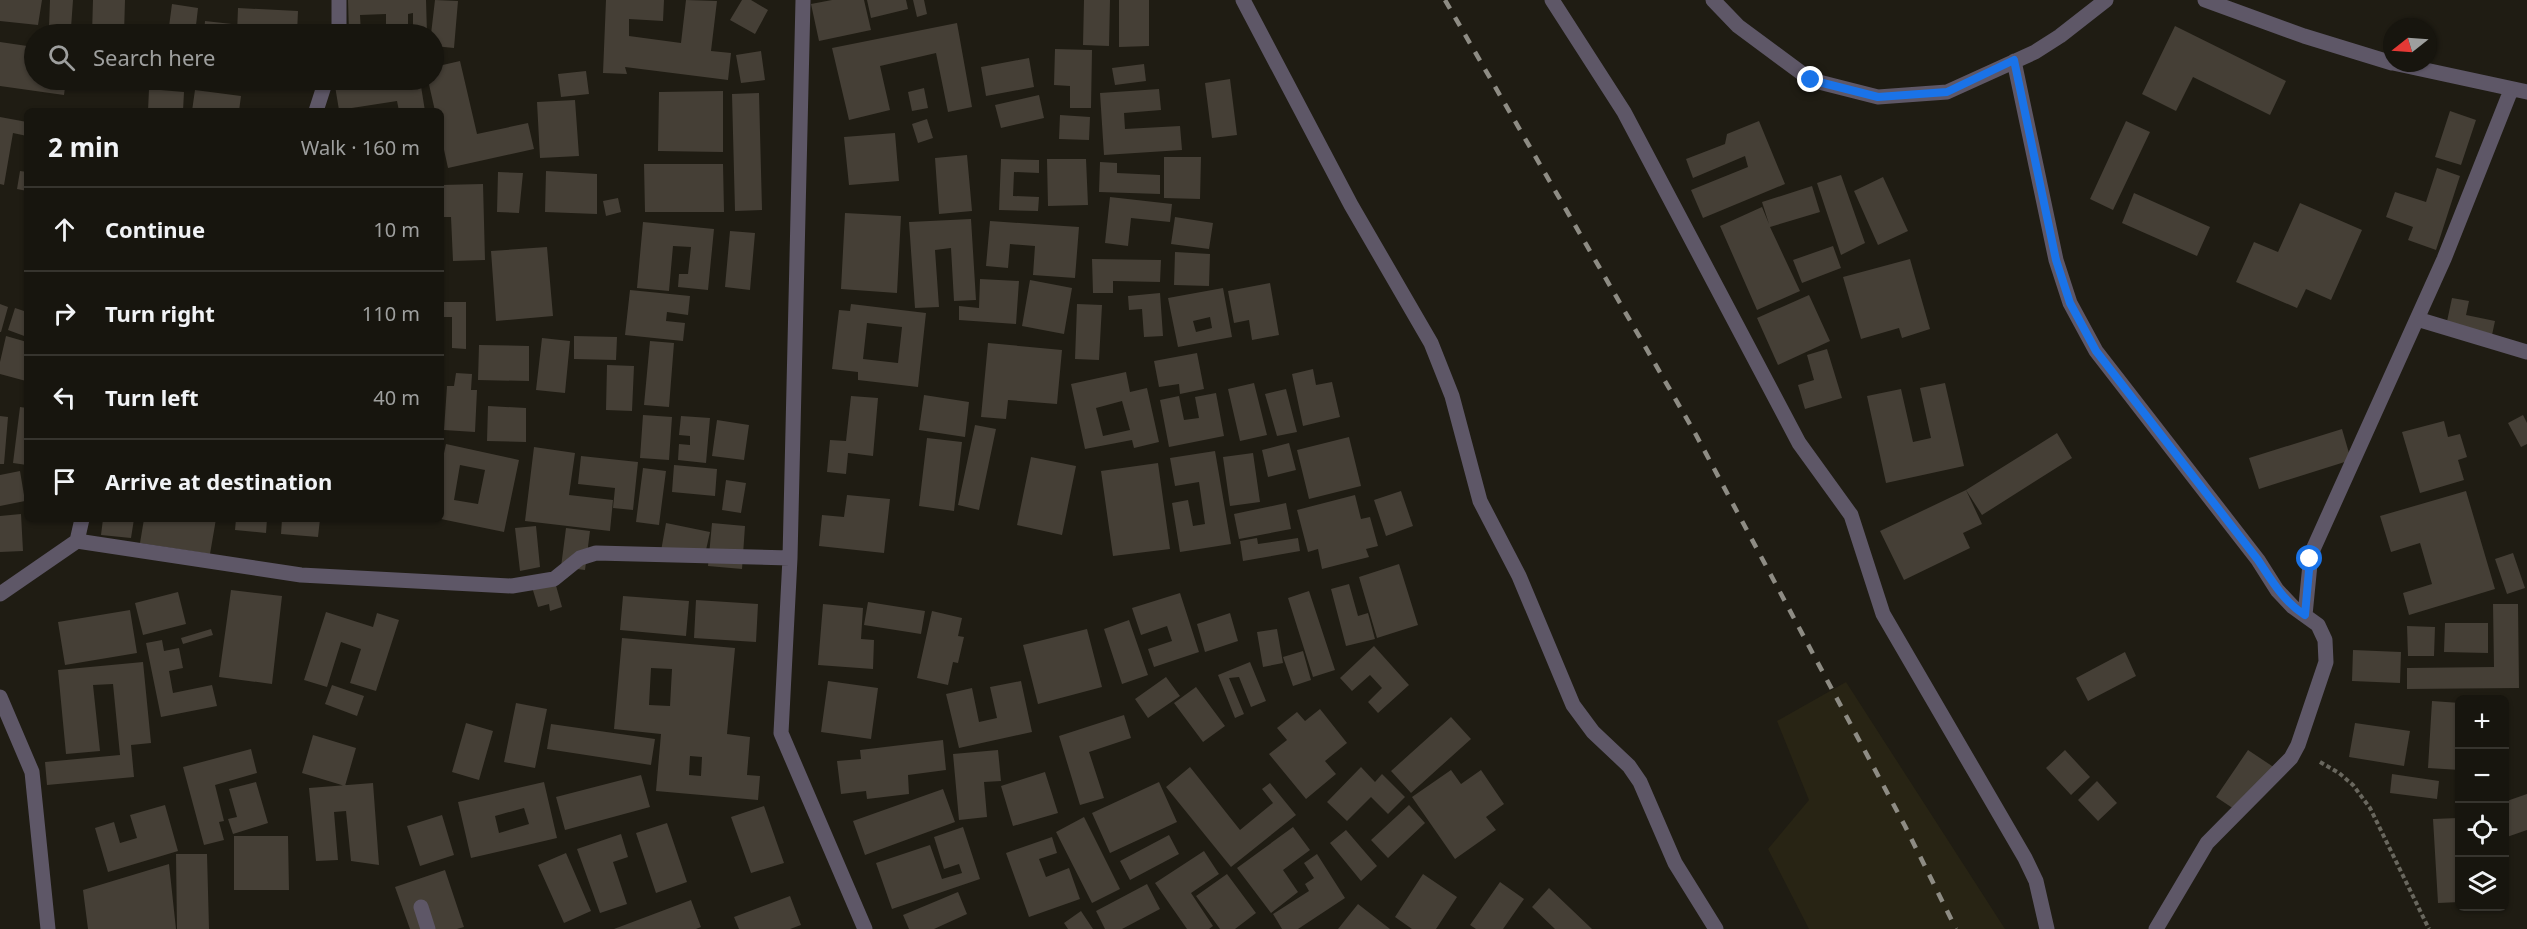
<!DOCTYPE html>
<meta charset="utf-8">
<style>
body{margin:0;font-family:"Noto Sans",sans-serif;background:#24221c;color:#f1f3f6}
.controls{position:absolute;right:18px;bottom:18px;display:grid;overflow:hidden;border-radius:9px;box-shadow:0 2px 4px #0004}
.controls button{width:54px;height:54px;display:grid;place-items:center;padding:0;border:0;border-bottom:2px solid #36342e;background:#17150e;color:#f1f3f6;font:30px sans-serif}
.compass{position:absolute;left:2383px;top:18px;width:54px;height:54px;border-radius:50%;background:#17150e;box-shadow:0 2px 4px #0004;rotate:253deg}
.stop{position:absolute;width:18px;height:18px;margin:-14px;border:4px solid #1a73e8;border-radius:50%;background:#fff}
.stop.end{background:#1a73e8;border-color:#fff;box-shadow:0 2px 6px #0008}
.list{margin:0;padding:0;list-style:none}
h2{display:flex;justify-content:space-between;align-items:center;height:78px;margin:0;padding:0 24px;font-size:26px}
h2 small{font-size:20px;font-weight:400;color:#9e9f9e}
.list li{display:grid;grid-template-columns:39px 1fr auto;gap:18px;align-items:center;box-sizing:border-box;height:84px;padding:0 24px;border-top:2px solid #36342e}
.list b{display:block;font-size:22px;white-space:nowrap}
.list em{font-size:20px;font-style:normal;color:#9e9f9e}
.icon{flex:none;width:33px;height:33px;fill:none;stroke:currentColor;stroke-width:2;stroke-linecap:round;stroke-linejoin:round}
.map{position:relative;flex:none;width:2527px;height:929px;overflow:hidden}
.search{position:absolute;background:#17150e;box-shadow:0 2px 4px #0004;left:24px;top:24px;width:420px;height:66px;display:flex;align-items:center;gap:15px;box-sizing:border-box;padding:0 21px;border-radius:33px;color:#9e9f9e;font-size:22px}
.panel{position:absolute;background:#17150e;box-shadow:0 2px 4px #0004;left:24px;top:108px;width:420px;height:414px;border-radius:9px}
.map>svg:first-child{display:block}
</style>
<div class="map">
<svg width="2527" height="929" viewBox="0 0 2527 929">
<rect width="100%" height="100%" fill="#1f1c13"/>
<path fill="#282414" d="M1846,682L2005,929H1809L1768,849L1809,800L1777,721Z"/>
<path fill="#453f36" fill-rule="evenodd" d="M0,0H42L38,25L0,21Z
M50,0H73L71,28H49Z
M93,0H125L124,34H92Z
M348,0H426L427,34H413V13L408,14V34H386V14L360,15L361,34H349Z
M435,0L458,1L454,48L434,46V34H431Z
M606,0H664L663,21L629,19V36L681,43L686,0L717,1L711,51L731,53L728,80L625,67L627,74L603,73Z
M742,0H751L768,10L755,34L730,20Z
M832,0H864L871,30L819,41L811,4Z
M867,0H906L908,9L871,18Z
M913,0H924L927,14L917,17Z
M1084,0H1110L1109,46L1083,45Z
M1119,0H1149V46L1119,47Z
M172,4L198,8L195,34H168Z
M238,8L298,11L297,34H237Z
M205,21L232,24L230,34H204Z
M957,23L972,107L948,112L936,53L880,66L890,110L849,120L832,48Z
M2175,26L2286,81L2270,115L2193,77L2176,111L2142,94Z
M136,28L159,30L158,34H136Z
M0,42L34,47V80H66L64,95L0,86Z
M1055,49L1092,50L1091,108H1070V86L1054,85Z
M761,51L765,80L741,83L736,55Z
M1029,58L1034,87L986,96L981,67Z
M460,61L477,134L528,123L534,149L448,168L441,136V111H435L428,80H434V67Z
M1144,64L1146,81L1115,85L1112,68Z
M586,71L589,94L561,97L558,74Z
M1230,79L1237,135L1212,138L1205,83Z
M245,80H300V81L245,83Z
M334,80H420L425,111H399L397,101L339,110Z
M924,88L928,108L912,111L908,92Z
M149,89L184,92L183,111H148Z
M1159,89L1161,110L1124,113L1125,129L1180,126L1182,150L1104,155L1100,93Z
M195,90L241,96L239,111H192Z
M723,91V152L658,151L659,92Z
M759,93L762,210L735,211L732,94Z
M1039,95L1044,118L1001,128L995,105Z
M575,100L579,156L540,158L537,102Z
M2450,111L2476,120L2461,165L2435,157Z
M1060,115L1090,117L1089,140L1059,139Z
M0,117L27,122V136L13,133L4,185L0,184Z
M927,119L933,138L918,143L912,124Z
M1759,121L1785,184L1703,218L1691,190L1748,167L1745,156L1693,178L1686,159L1725,144L1727,134Z
M2126,121L2150,132L2113,210L2090,199Z
M895,133L899,181L849,185L844,137Z
M967,155L972,211L939,214L935,158Z
M1164,157H1201L1200,199L1164,198Z
M1001,159L1039,160V173L1014,172L1013,196L1039,197L1038,211L999,210Z
M1047,159H1086L1088,205L1048,206Z
M1100,162L1117,163V173L1160,175V194L1099,192Z
M644,164H723L724,212H645Z
M2437,168L2460,176L2436,250L2408,240L2413,227L2386,217L2395,192L2426,202Z
M20,171L27,172V191L17,189Z
M546,171L597,174V214L545,212Z
M498,172L523,173L519,213L497,212Z
M1841,175L1865,243L1841,255L1817,183Z
M1883,177L1908,231L1878,245L1854,191Z
M483,184L485,260L453,261L451,217H441V185Z
M1812,186L1820,212L1770,227L1800,291L1757,310L1720,226L1762,207L1769,224L1762,202Z
M2134,193L2210,227L2197,256L2122,223Z
M1110,197L1172,204L1170,222L1131,218L1128,246L1105,243Z
M618,198L621,212L606,216L603,201Z
M2300,203L2362,230L2331,300L2306,289L2297,308L2236,282L2254,242L2278,252Z
M845,213L901,216L897,293L841,289Z
M1175,217L1213,223L1209,249L1171,244Z
M971,219L976,300L954,301L951,248L935,250L939,307L915,308L909,222Z
M990,221L1079,227L1075,278L1033,275L1035,246L1010,244L1008,268L986,266Z
M643,222L714,229L708,290L678,287L679,274H688L691,247L673,246L669,291L637,288Z
M730,231L755,233L750,290L725,287Z
M1833,246L1841,268L1802,283L1793,260Z
M547,247L553,316L496,321L491,251Z
M1175,252L1210,254L1209,286L1174,285Z
M1092,259L1161,260L1160,282L1113,281V293H1093Z
M1910,259L1930,329L1902,338L1899,328L1861,339L1843,277Z
M980,279L1019,281L1016,324L959,320V306L979,308Z
M1030,280L1072,288L1064,334L1022,326Z
M1270,283L1279,335L1252,340L1249,320L1234,323L1228,291Z
M1223,288L1232,337L1178,347L1168,298ZM1210,317L1212,328L1196,332L1193,321Z
M630,290L690,296L688,315L667,312L666,321L685,323L683,341L625,335Z
M1160,293L1163,336L1144,337L1142,309L1129,310L1128,296Z
M1809,295L1830,341L1778,365L1757,318Z
M2452,298L2469,301L2466,315L2495,321L2492,335L2446,326Z
M441,302H466V349L452,348V317H441Z
M0,304L8,307L1,332H0Z
M851,304L926,313L918,387L858,380V372L832,369L839,310L850,311ZM867,323L902,327L898,363L863,359Z
M1077,304L1102,305L1099,360L1075,359Z
M15,308L27,312V337L8,330Z
M6,336L27,342L26,381L0,374V362Z
M574,336L617,337L616,360L574,359Z
M542,338L570,341L565,393L536,390Z
M650,341L674,343L669,407L644,405Z
M988,343L1062,350L1057,404L1008,400L1006,419L981,417Z
M479,345L529,346V381L478,380Z
M1827,349L1842,398L1805,409L1798,385L1814,380L1807,355Z
M1197,353L1204,389L1180,394L1179,384L1159,387L1154,361Z
M607,365L634,366L632,411L606,410Z
M1313,369L1316,385L1332,382L1340,417L1303,426L1292,374Z
M1126,372L1130,392L1147,388L1159,442L1134,448L1132,440L1085,449L1071,384ZM1122,401L1130,430L1103,436L1096,408Z
M456,373L472,374L471,390H477L475,432L444,430L447,386H454Z
M1254,383L1267,435L1240,441L1228,389Z
M1945,383L1964,466L1886,483L1867,396L1901,389L1913,442L1931,438L1920,388Z
M1286,389L1297,432L1277,436L1265,394Z
M1216,393L1224,436L1169,447L1160,400L1179,396L1184,420L1199,418L1195,397Z
M924,395L969,402L965,437L919,430Z
M851,396L878,398L873,456L848,453L846,474L827,472L830,440L846,441Z
M488,406L526,408V442L487,441Z
M20,407L27,408V465L13,463Z
M643,415L672,417L669,460L640,458Z
M2523,415L2527,423V444L2521,447L2508,423Z
M0,416L8,417L4,464H0Z
M681,416L710,418L706,463L678,460L679,444L690,445V436L679,435Z
M717,420L749,425L744,460L712,456Z
M2444,421L2448,437L2460,434L2467,457L2458,460L2464,480L2420,493L2402,432Z
M975,425L996,429L979,510L958,505Z
M2342,429L2351,460L2259,489L2249,458Z
M2057,433L2072,458L1982,515L1966,490Z
M1349,437L1361,486L1309,499L1297,450Z
M927,438L962,442L954,511L919,506Z
M1289,443L1296,470L1268,477L1262,450Z
M446,444L519,460L504,532L441,519L444,500L441,499V467ZM460,465L485,470L478,504L454,500Z
M534,447L575,453L569,495L613,500L610,531L525,521Z
M1215,451L1231,544L1180,552L1172,503L1188,500L1193,526L1205,524L1199,482L1175,486L1170,458Z
M1253,453L1260,502L1230,506L1223,457Z
M581,456L638,462L633,510L613,508L615,488L578,484Z
M1031,457L1076,466L1062,535L1017,525Z
M1158,463L1170,549L1113,556L1101,471Z
M674,465L717,469L715,496L672,492Z
M643,468L666,471L659,525L636,522Z
M20,471L25,501L0,506V475Z
M726,480L746,483L741,513L722,510Z
M1966,490L1982,524L1963,533L1970,548L1904,580L1880,531Z
M1401,491L1413,526L1386,536L1374,500Z
M2466,491L2495,589L2409,615L2403,593L2432,584L2420,543L2391,552L2380,516Z
M847,495L890,499L884,553L819,546L822,515L844,517Z
M1355,495L1361,519L1370,517L1378,546L1366,549L1369,557L1322,569L1318,549L1308,552L1297,510Z
M1286,503L1291,529L1239,539L1234,514Z
M21,514L23,551L0,552V516Z
M103,519H134L131,538L101,535Z
M144,519H216L210,554L140,543Z
M236,519H267L266,533L235,530Z
M282,519H320L318,537L281,534Z
M666,523L710,532L704,559L661,551Z
M712,523L745,526L742,569L708,566Z
M536,526L540,567L520,571L515,528Z
M566,528L590,531L585,570L561,567Z
M1257,538L1258,544L1298,538L1300,551L1243,561L1240,541Z
M2513,553L2525,588L2507,594L2495,559Z
M1399,564L1418,625L1377,638L1359,577Z
M555,582L562,607L550,611L549,604L538,607L532,587Z
M1349,584L1358,616L1368,613L1375,639L1346,646L1331,589Z
M231,590L282,596L272,684L219,677Z
M1309,591L1335,670L1313,677L1288,598Z
M178,592L186,624L143,635L135,603Z
M1180,593L1199,652L1154,667L1148,649L1172,641L1167,626L1141,635L1132,608Z
M623,596L689,601L686,636L620,630Z
M696,600L758,604L756,642L694,638Z
M868,602L925,611L921,634L864,625Z
M823,604L863,608L861,639L874,640L873,669L818,665Z
M2493,604H2518L2519,688L2407,689V668L2494,667Z
M130,610L137,653L65,665L58,622Z
M932,611L962,618L958,636L964,637L958,663L953,662L948,685L917,678Z
M326,612L373,627L377,613L399,620L376,691L350,683L361,649L341,642L327,687L304,680Z
M1230,613L1238,641L1205,652L1197,624Z
M1129,620L1148,675L1122,684L1104,629Z
M2445,623H2488V653L2444,652Z
M2407,626L2435,627L2434,656H2408Z
M211,629L213,635L183,644L181,638Z
M1087,629L1102,687L1038,704L1023,645Z
M1277,629L1283,663L1263,667L1257,632Z
M622,638L735,648L727,734L750,737L747,775L760,776L758,800L656,791L661,734L614,729ZM651,668L672,669L670,706L649,705ZM690,756L702,757L701,776L689,775Z
M162,640L164,651L179,648L183,668L169,671L173,693L212,685L217,706L161,717L146,643Z
M1374,646L1409,685L1378,713L1368,702L1382,688L1370,675L1352,691L1340,678Z
M2353,650L2401,652L2400,683L2352,681Z
M1303,651L1311,680L1293,686L1283,657Z
M2125,652L2136,676L2088,701L2076,678Z
M143,662L151,743L131,745L134,777L47,785L45,762L120,755L113,684L93,685L100,751L66,754L58,670Z
M1250,662L1266,701L1251,707L1239,677L1229,678L1244,714L1235,718L1218,675Z
M1166,677L1180,696L1148,718L1135,699Z
M828,681L878,688L871,739L821,732Z
M1021,681L1032,732L959,748L946,694L972,688L979,722L997,718L990,687Z
M332,685L364,696L357,716L325,704Z
M1196,687L1225,726L1203,742L1174,703Z
M2432,701L2460,703V770L2428,768Z
M516,703L547,709L535,768L504,762Z
M1320,709L1347,743L1325,761L1336,774L1306,799L1269,754L1287,740L1277,728L1297,712L1305,721Z
M1124,715L1131,738L1089,752L1104,798L1080,805L1059,736Z
M1451,717L1471,739L1411,793L1391,771Z
M466,723L493,731L479,780L452,772Z
M2355,723L2410,731L2404,766L2349,757Z
M551,724L655,739L651,765L547,749Z
M313,735L356,748L345,786L302,773Z
M943,740L946,770L908,775L909,794L867,799L866,791L841,794L837,761L861,759L860,750Z
M251,749L257,773L215,785L224,821L219,822L224,840L204,845L183,767Z
M998,750L1001,781L984,782L987,817L959,820L953,754Z
M2065,750L2090,777L2071,795L2046,768Z
M2248,750L2275,768L2243,815L2216,797Z
M1190,767L1240,830L1273,803L1262,789L1270,783L1296,815L1231,867L1166,787Z
M1361,767L1375,782L1382,774L1405,797L1388,814L1371,797L1347,821L1327,802Z
M1451,770L1461,784L1481,770L1504,804L1486,817L1496,830L1455,859L1412,797Z
M1045,772L1058,813L1013,826L1001,786Z
M2392,774L2439,781L2437,799L2390,793Z
M641,775L650,807L565,830L556,797Z
M2097,781L2117,803L2098,821L2078,800Z
M256,782L268,823L233,834L228,819L237,817L229,789Z
M544,782L557,838L471,858L458,802ZM524,808L529,824L499,833L495,816Z
M1159,782L1177,822L1110,853L1092,813Z
M373,783L379,865L351,861L346,811L334,812L338,860L316,861L309,788Z
M943,789L955,822L865,855L853,821Z
M2527,794V830L2504,838V802Z
M165,805L178,851L108,872L95,828L114,822L120,843L137,838L130,815Z
M1409,805L1425,823L1388,858L1371,840Z
M764,806L784,863L751,873L731,817Z
M442,815L454,855L420,866L407,826Z
M1084,817L1120,889L1092,903L1056,832Z
M2458,818L2460,902L2438,903L2433,819Z
M667,823L687,882L656,893L636,833Z
M963,827L980,879L892,909L876,863L930,845L942,879L962,873L959,864L944,869L934,837Z
M1293,827L1310,850L1283,870L1298,892L1271,913L1237,868Z
M1346,830L1377,866L1361,881L1330,843Z
M621,834L628,857L613,862L627,904L600,913L577,849Z
M1169,835L1179,854L1130,880L1120,861Z
M234,836H288L289,890H234Z
M1052,837L1057,853L1039,859L1046,877L1069,868L1080,899L1029,917L1006,853Z
M1204,851L1219,874L1191,893L1213,926L1209,929H1187L1155,883Z
M566,853L591,911L564,923L538,865Z
M176,854H207L209,929H177Z
M1317,854L1345,898L1298,929H1282L1273,914L1309,891L1305,884L1314,878L1304,863Z
M169,864L176,929H88L83,890Z
M445,870L464,927L457,929H410L395,887Z
M1227,874L1256,913L1235,929H1220L1196,896Z
M1423,874L1457,897L1436,929H1412L1395,917Z
M1500,882L1524,899L1503,929H1476L1470,925Z
M1147,884L1160,909L1122,929H1105L1096,911Z
M1549,888L1592,929H1555L1532,907Z
M958,892L967,914L934,929H909L903,915Z
M790,896L801,925L790,929H739L734,917Z
M691,900L701,927L696,929H614Z
M1358,904L1390,929H1338Z
M1081,911L1093,929H1068L1064,923Z"/>
<g fill="none" stroke-linecap="round" stroke-linejoin="round">
<path stroke="#69675e" stroke-width="4" stroke-dasharray="4.5 3" stroke-linecap="butt" d="M2320,762L2339,773L2353,785L2370,808L2429,929"/>
<path stroke="#5e5767" stroke-width="15" d="M803,0L790,558L781,733L865,929
M1243,0L1351,205L1431,343L1452,396L1480,501L1519,576L1573,705L1593,732L1629,766L1640,782L1675,863L1716,929
M1552,0L1624,112L1799,443L1851,515L1883,614L2025,858L2036,881L2047,929
M1713,0L1738,26L1811,80L1878,97L1947,92L2035,52L2060,36L2106,0
M2205,0L2304,36L2392,63
M339,34V0
M2014,61L2056,260L2070,303L2096,351L2258,560L2277,590L2293,607L2318,625L2325,640L2326,662L2298,745L2291,758L2207,843L2156,929
M2393,63L2527,92
M316,111L326,80
M2417,319L2527,352
M77,541L301,575L512,586L554,579L580,558L596,553L790,558
M0,594L77,541L82,519
M2305,615L2311,554L2444,259L2511,90
M0,697L32,772L48,929
M421,907L428,929"/>
<path stroke="#8e8c84" stroke-width="4.5" stroke-dasharray="10 10" stroke-linecap="butt" d="M1445,0L1695,433L1905,826L1956,929"/>
</g>
<g fill="none" stroke-linecap="round" stroke-linejoin="round">
<path stroke="#1a73e8" stroke-width="8" d="M1811,80L1878,97L1947,92L2014,60L2056,260L2070,303L2096,351L2258,560C2272,581 2284,602 2305,615L2310,559"/>
</g>
</svg>
<div class="controls">
<button>+</button>
<button>−</button>
<button><svg class="icon" aria-label="locate" viewBox="0 0 24 24"><circle cx="12" cy="12" r="6"/><path d="M12 2v4M12 18v4M2 12h4M18 12h4"/></svg></button>
<button><svg class="icon" aria-label="layers" viewBox="0 0 24 24"><path d="M12 4l9 5-9 5-9-5zM3 14l9 5 9-5"/></svg></button>
</div>
<svg class="compass" viewBox="-18 -18 36 36"><path d="M0-13l5 13h-10z" fill="#e53935"/><path d="M0 13l5-13h-10z" fill="#9e9f9e"/></svg>
<div class="stop" style="left:2310px;top:559px"></div>
<div class="stop end" style="left:1811px;top:80px"></div>
<div class="search"><svg class="icon" aria-label="search" viewBox="0 0 24 24"><circle cx="10" cy="10" r="6"/><path d="M15 15l6 6"/></svg>Search here</div>
<section class="panel">
<h2>2 min<small>Walk · 160 m</small></h2>
<ul class="list">
<li><svg class="icon" aria-label="ahead" viewBox="0 0 24 24"><path d="M12 20V5M6 11l6-6 6 6"/></svg><div><b>Continue</b></div><em>10 m</em></li>
<li><svg class="icon" aria-label="right" viewBox="0 0 24 24"><path d="M7 20v-9h11M14 6l5 5-5 5"/></svg><div><b>Turn right</b></div><em>110 m</em></li>
<li><svg class="icon" aria-label="left" viewBox="0 0 24 24"><path d="M17 20v-9H6M10 6l-5 5 5 5"/></svg><div><b>Turn left</b></div><em>40 m</em></li>
<li><svg class="icon" aria-label="arrive" viewBox="0 0 24 24"><path d="M6 21V4h12l-3 4 3 4H6"/></svg><div><b>Arrive at destination</b></div></li>
</ul>
</section>
</div>
